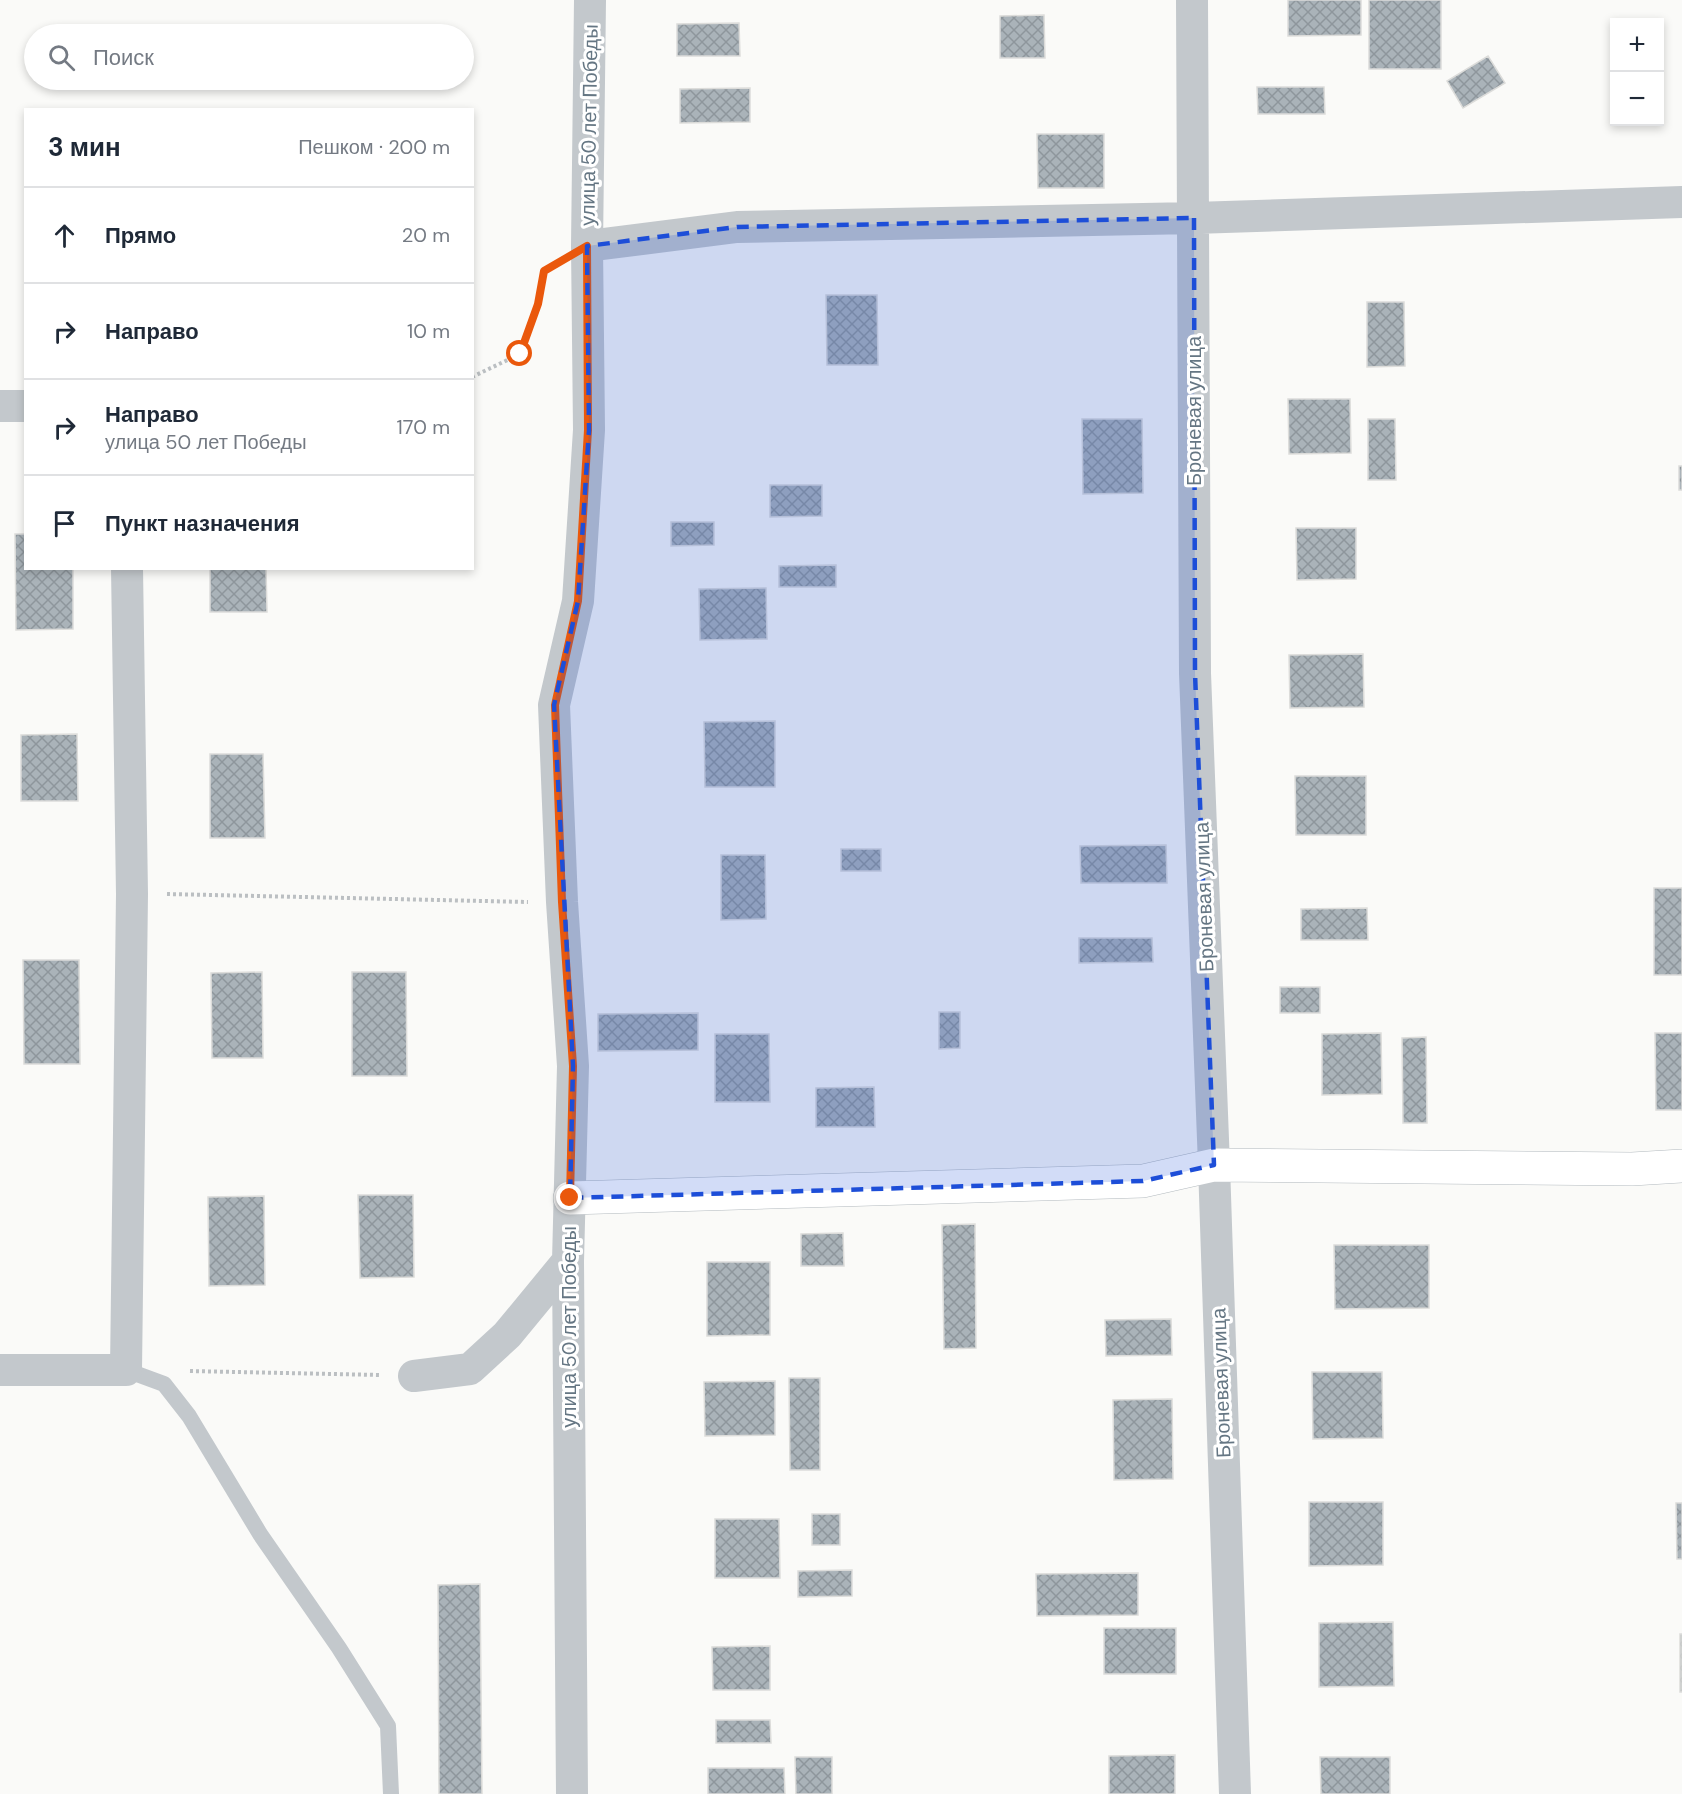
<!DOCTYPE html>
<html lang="ru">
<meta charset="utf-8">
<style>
body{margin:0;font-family:"DM Sans",sans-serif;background:#f2f2f3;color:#1f2937}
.controls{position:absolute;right:18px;top:18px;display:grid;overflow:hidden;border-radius:0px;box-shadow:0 3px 9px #0003}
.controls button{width:54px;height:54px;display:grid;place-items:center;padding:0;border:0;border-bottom:2px solid #e0e1e3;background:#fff;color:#1f2937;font:30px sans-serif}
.stop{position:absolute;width:18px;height:18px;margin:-14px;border:4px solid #ea580c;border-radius:50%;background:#fff}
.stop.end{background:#ea580c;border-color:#fff;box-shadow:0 2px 6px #0008}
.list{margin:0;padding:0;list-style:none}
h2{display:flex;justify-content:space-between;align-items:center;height:78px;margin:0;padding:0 24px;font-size:26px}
h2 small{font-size:20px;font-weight:400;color:#747a83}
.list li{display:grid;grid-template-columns:39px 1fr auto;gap:18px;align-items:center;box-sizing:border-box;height:96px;padding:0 24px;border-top:2px solid #e0e1e3}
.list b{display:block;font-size:22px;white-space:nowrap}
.list p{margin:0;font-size:20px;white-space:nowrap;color:#747a83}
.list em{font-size:20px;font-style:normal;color:#747a83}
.icon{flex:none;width:33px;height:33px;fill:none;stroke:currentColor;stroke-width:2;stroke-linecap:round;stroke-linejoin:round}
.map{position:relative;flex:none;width:1682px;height:1794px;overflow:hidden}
.search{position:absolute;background:#fff;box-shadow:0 3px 9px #0003;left:24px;top:24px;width:450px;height:66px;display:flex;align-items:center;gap:15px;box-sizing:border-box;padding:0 21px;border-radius:33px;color:#747a83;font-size:22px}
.panel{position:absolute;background:#fff;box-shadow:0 3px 9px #0003;left:24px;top:108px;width:450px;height:462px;border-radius:0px}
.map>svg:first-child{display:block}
</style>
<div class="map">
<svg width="1682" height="1794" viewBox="0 0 1682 1794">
<defs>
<pattern id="building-cross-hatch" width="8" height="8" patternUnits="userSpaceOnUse" patternTransform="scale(1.5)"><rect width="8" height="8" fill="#aab3b9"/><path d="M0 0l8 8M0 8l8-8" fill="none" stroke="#8e969c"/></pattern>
</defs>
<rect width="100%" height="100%" fill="#fafaf8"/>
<path fill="url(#building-cross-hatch)" stroke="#dcdcda" stroke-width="1.5" d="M1288,0H1361V35L1288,36Z
M1369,0H1441V69H1369Z
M1044,15L1045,58H1000V16Z
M739,23L740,56H677V24Z
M1488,56L1505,83L1463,108L1447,81Z
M1257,87H1324L1325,114H1258Z
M750,88V122L680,123V89Z
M1037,134H1104V188H1038Z
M826,295H877L878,365H827Z
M1367,302H1404L1405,366L1367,367Z
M1288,399H1350L1351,453L1289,454Z
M1082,419H1142L1143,493L1083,494Z
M1368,419H1395L1396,480H1368Z
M1679,466H1682V490H1679Z
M770,485H822V516L770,517Z
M671,522H714V545L671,546Z
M1296,528H1356V579L1297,580Z
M15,534H26V568H73V629L16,630Z
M836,565V587H779V566Z
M210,568H266L267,612H210Z
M766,588L767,639L700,640L699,589Z
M1363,654L1364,707L1290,708L1289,655Z
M775,721V787H705L704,722Z
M77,734L78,801H21V735Z
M210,754H263L265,838H210Z
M1295,776H1366V835H1296Z
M1166,845L1167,883H1081L1080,846Z
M841,849H881V871H841Z
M721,855H765L766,919L721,920Z
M1654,888H1682V975H1654Z
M1367,908L1368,940H1301V909Z
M1079,938H1152L1153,962L1079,963Z
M23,960H79L80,1064H24Z
M262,972L263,1058H212L211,973Z
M352,972H406L407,1076H352Z
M1280,987H1320V1013H1280Z
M939,1012H960V1048L939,1049Z
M698,1013V1050L598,1051V1014Z
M1381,1033L1382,1094L1322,1095V1034Z
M1655,1033H1682V1110H1656Z
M715,1034H769L770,1102H715Z
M1426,1037L1427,1123H1403L1402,1038Z
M874,1087L875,1127H816V1088Z
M358,1195H413L414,1277L360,1278Z
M264,1196L265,1285L209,1286L208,1197Z
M975,1224L976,1348L944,1349L942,1225Z
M843,1233L844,1266H801V1234Z
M1334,1245H1429V1308L1335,1309Z
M707,1262H770V1335L707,1336Z
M1171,1319L1172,1355L1106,1356L1105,1320Z
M1312,1372H1382L1383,1438L1313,1439Z
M789,1378H820V1470H790Z
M775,1381V1435L705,1436L704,1382Z
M1172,1399L1173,1479L1114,1480L1113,1400Z
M1309,1502H1383V1565L1309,1566Z
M1676,1503H1682V1559H1677Z
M812,1514H840V1545H812Z
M715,1519H779L780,1578H715Z
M852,1570V1596L798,1597V1571Z
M1138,1573V1615L1037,1616L1036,1574Z
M480,1584L482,1794H439L438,1585Z
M1393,1622L1394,1686L1319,1687V1623Z
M1104,1628H1176V1674H1104Z
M1680,1634H1682V1692H1680Z
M770,1646V1690H713L712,1647Z
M716,1720H770L771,1743H716Z
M1175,1755V1794H1109V1756Z
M795,1757H832V1794H796Z
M1320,1757H1390V1794H1321Z
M708,1768H784L785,1794H708Z"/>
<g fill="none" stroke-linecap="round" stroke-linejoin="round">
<defs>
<path id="secondary" d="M570,1198L1143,1181L1214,1165L1632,1169L1682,1166"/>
</defs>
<use href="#secondary" stroke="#b3babf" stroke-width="34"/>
<path stroke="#bbbfc2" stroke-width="4" stroke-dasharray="3 3" stroke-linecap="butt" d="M472,377L520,354L538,304L544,271L552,266
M167,894L528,902
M190,1371L381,1375"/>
<path stroke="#c3c8cc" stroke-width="16" d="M126,1370L164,1384L189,1416L260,1534L339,1648L388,1726L391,1794"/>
<path stroke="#c3c8cc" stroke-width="32" d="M1192,0L1195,673L1214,1165L1235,1794
M587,246L737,227L1194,218L1682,202
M0,406H26
M0,1370H126L132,894L127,568
M414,1376L470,1369L507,1335L568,1261
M572,1794L568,1261L573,1066L562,902L554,705L578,601L589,430L587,246L590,0"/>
<use href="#secondary" stroke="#fff" stroke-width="33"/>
</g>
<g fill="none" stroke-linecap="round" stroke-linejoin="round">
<path stroke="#ea580c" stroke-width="8" d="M520,354L538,304L544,271L587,246L588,430L578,601L555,705L562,902L573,1066L570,1198"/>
</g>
<path fill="#1d4ed8" fill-opacity="0.2" stroke="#1d4ed8" stroke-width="4.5" stroke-dasharray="12 8" stroke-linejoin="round" d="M1194,218L1195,673L1214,1165L1143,1181L570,1198L573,1066L554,705L578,601L589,430L587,246L737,227Z"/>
<g text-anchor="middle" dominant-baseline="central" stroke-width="6" stroke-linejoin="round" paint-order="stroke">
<g font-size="20" fill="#657683" stroke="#fff">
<text transform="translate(589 125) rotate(-89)">улица 50 лет Победы</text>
<text transform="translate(1194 411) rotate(-90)">Броневая улица</text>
<text transform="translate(1204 897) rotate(-92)">Броневая улица</text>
<text transform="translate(569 1327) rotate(-90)">улица 50 лет Победы</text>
<text transform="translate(1221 1383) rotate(-92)">Броневая улица</text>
</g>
</g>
</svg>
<div class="controls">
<button>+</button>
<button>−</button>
</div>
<div class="stop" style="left:520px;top:354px"></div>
<div class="stop end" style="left:570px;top:1198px"></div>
<div class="search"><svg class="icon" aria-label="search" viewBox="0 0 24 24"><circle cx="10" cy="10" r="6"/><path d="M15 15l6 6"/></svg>Поиск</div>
<section class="panel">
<h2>3 мин<small>Пешком · 200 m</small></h2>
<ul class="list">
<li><svg class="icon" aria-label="ahead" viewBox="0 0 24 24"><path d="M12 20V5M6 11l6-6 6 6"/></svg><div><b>Прямо</b></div><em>20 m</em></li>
<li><svg class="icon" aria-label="right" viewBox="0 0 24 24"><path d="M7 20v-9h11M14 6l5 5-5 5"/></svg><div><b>Направо</b></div><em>10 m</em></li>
<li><svg class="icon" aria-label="right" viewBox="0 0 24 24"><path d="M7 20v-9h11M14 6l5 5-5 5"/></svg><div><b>Направо</b><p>улица 50 лет Победы</p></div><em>170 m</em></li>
<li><svg class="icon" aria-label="arrive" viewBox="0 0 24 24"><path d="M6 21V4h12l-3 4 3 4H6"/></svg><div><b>Пункт назначения</b></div></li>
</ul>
</section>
</div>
